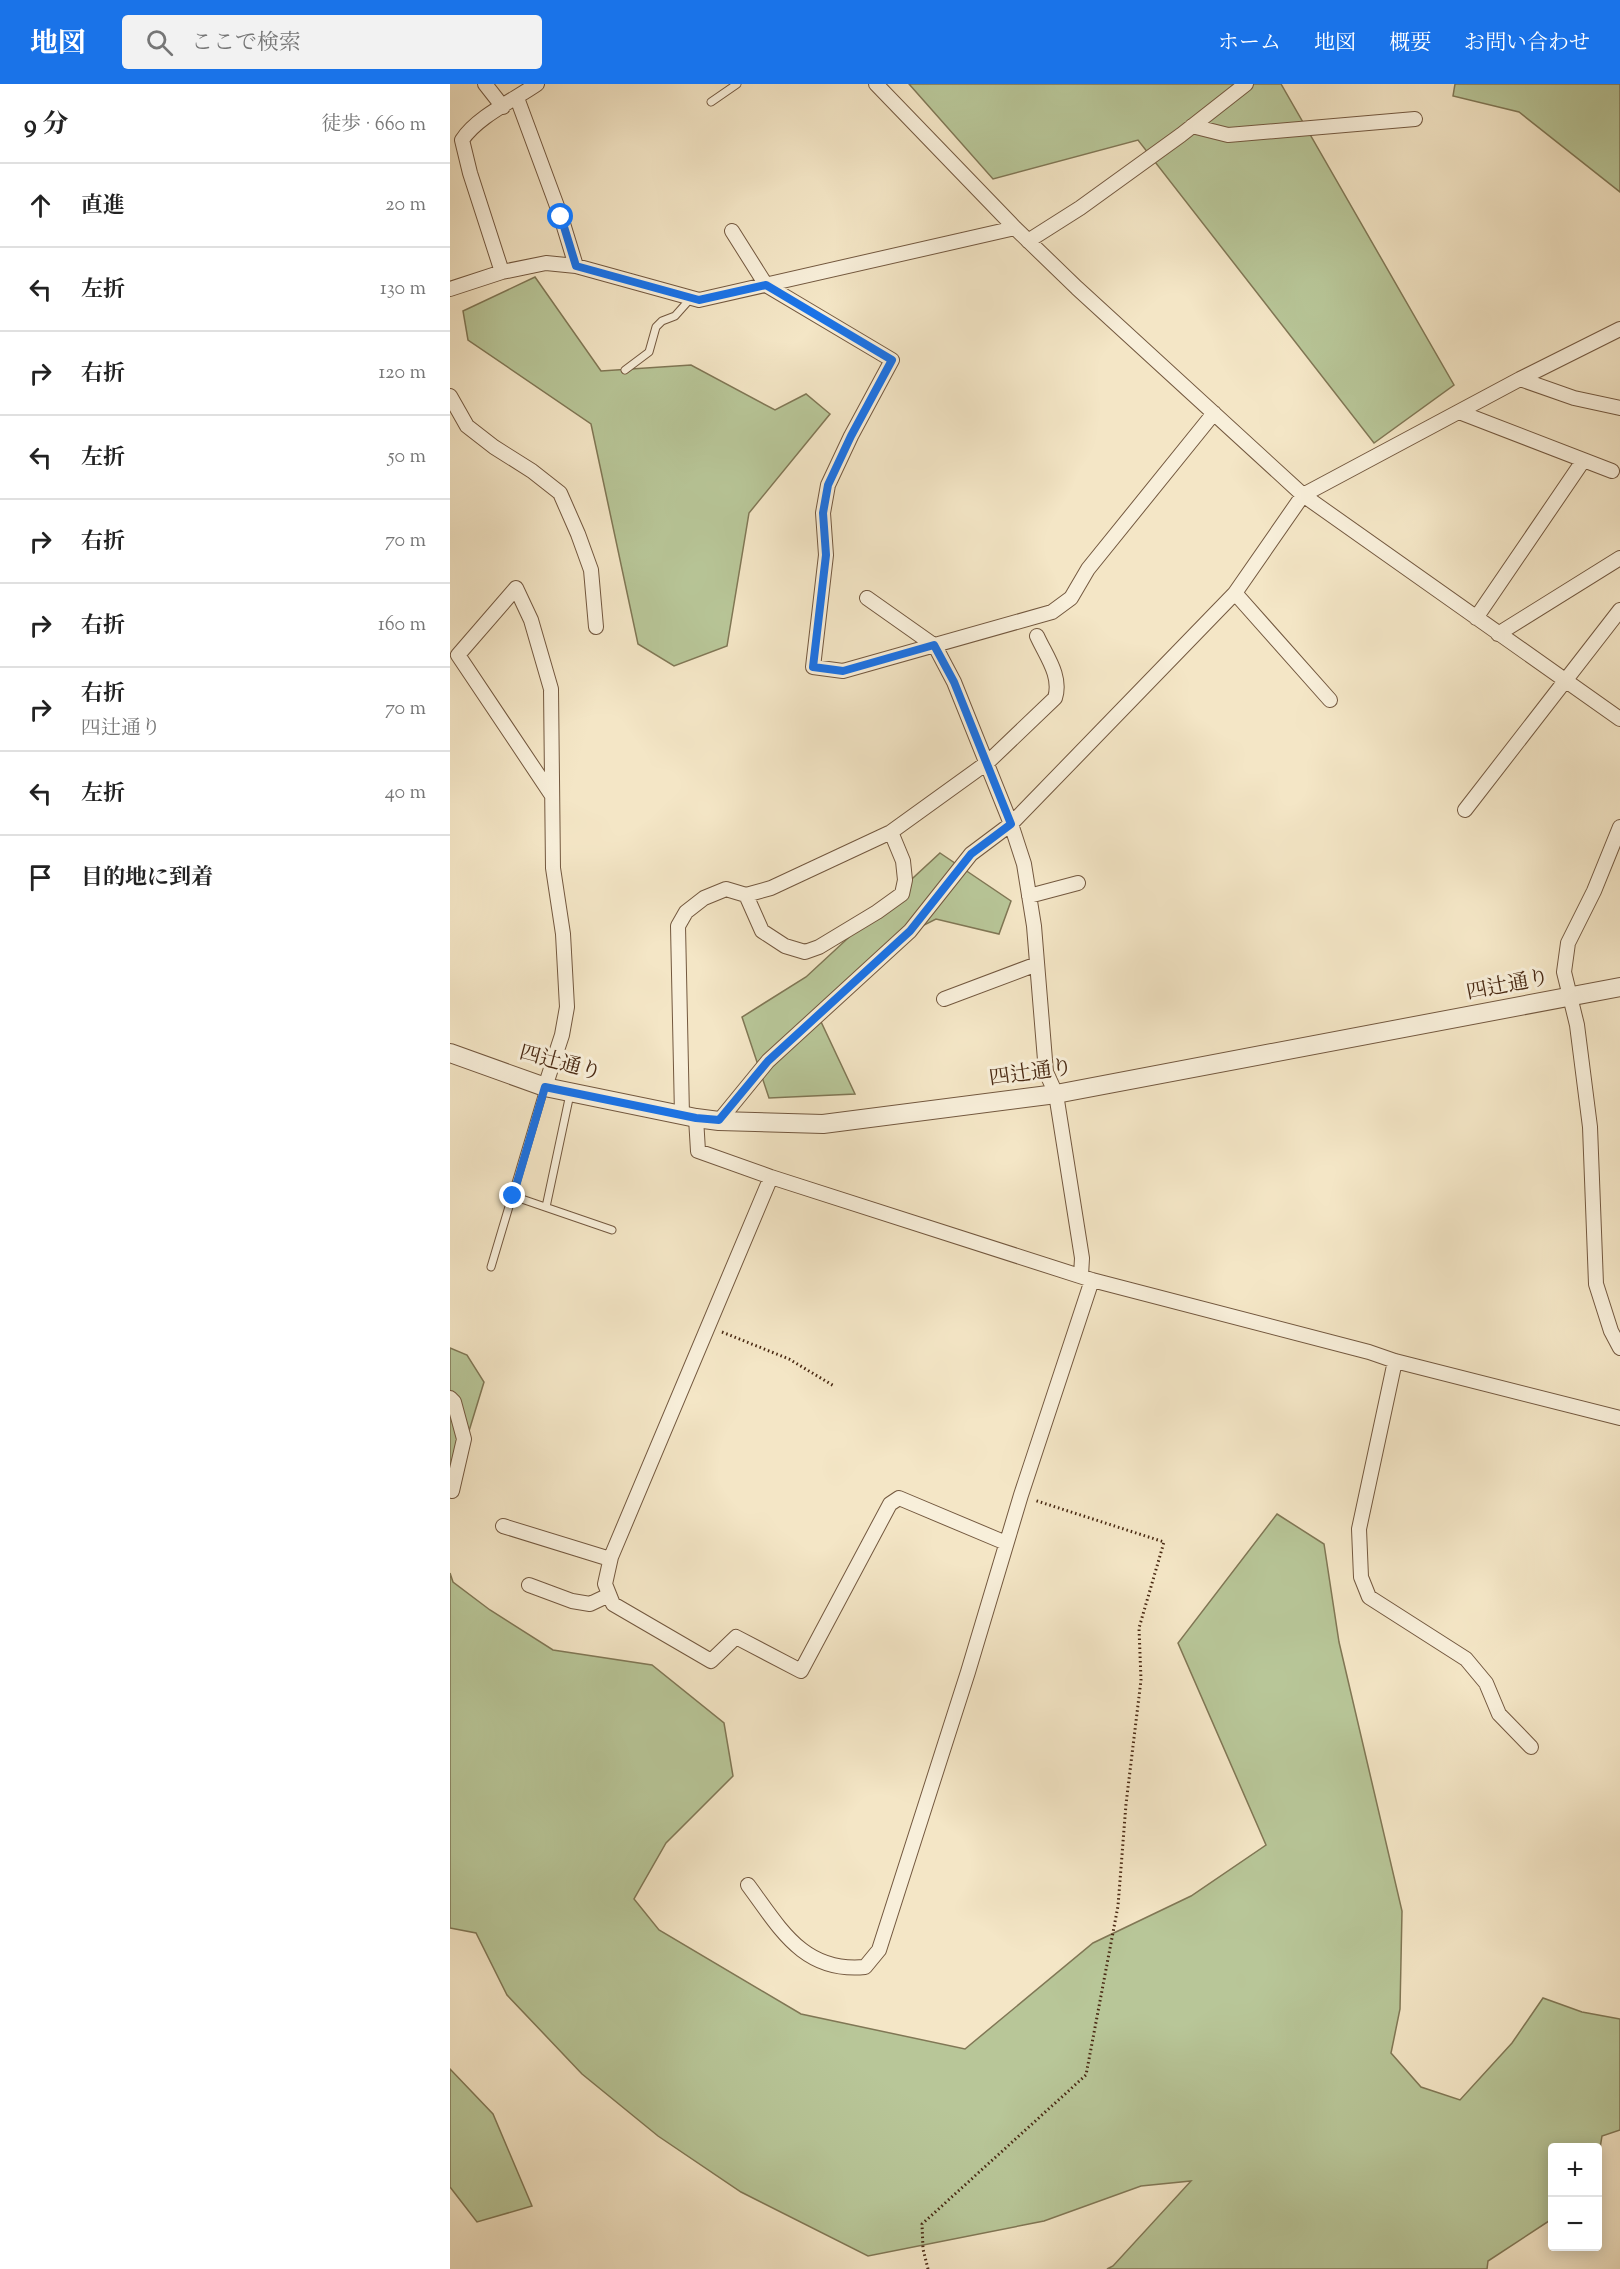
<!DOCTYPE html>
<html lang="ja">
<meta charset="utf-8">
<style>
body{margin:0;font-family:"Sorts Mill Goudy","Noto Serif JP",serif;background:#f2f2f2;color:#222}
.controls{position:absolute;right:18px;bottom:18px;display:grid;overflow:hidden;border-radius:6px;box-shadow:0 3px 15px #0003}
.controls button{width:54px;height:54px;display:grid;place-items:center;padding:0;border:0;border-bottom:2px solid #e0e0e0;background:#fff;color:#222;font:30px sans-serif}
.stop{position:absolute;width:18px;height:18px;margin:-14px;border:4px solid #1a73e8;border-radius:50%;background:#fff}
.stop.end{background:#1a73e8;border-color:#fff;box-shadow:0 2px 6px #0008}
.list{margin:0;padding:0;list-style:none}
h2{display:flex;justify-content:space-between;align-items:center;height:78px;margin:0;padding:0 24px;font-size:26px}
h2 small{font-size:20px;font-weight:400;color:#767676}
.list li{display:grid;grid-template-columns:39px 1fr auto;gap:18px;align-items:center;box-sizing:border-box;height:84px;padding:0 24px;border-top:2px solid #e0e0e0}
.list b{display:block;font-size:22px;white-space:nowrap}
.list p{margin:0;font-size:20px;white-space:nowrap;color:#767676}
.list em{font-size:20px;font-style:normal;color:#767676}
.icon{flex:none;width:33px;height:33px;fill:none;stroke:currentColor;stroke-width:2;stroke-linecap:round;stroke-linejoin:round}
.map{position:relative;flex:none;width:1170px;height:2185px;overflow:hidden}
header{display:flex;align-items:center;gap:36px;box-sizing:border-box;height:84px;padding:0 30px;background:#1a73e8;color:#fff}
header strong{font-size:28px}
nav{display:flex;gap:33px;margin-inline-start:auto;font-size:21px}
.search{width:420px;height:54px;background:#f2f2f2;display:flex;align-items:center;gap:15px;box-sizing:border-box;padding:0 21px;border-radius:6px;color:#767676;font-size:22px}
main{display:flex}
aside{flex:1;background:#fff}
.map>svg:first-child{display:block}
</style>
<header>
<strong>地図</strong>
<div class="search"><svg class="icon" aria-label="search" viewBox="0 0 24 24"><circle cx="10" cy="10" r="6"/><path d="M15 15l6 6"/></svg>ここで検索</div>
<nav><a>ホーム</a><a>地図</a><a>概要</a><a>お問い合わせ</a></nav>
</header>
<main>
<aside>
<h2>9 分<small>徒歩 · 660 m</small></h2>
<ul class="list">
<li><svg class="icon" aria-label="ahead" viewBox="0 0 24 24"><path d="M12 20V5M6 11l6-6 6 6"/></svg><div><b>直進</b></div><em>20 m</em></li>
<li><svg class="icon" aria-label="left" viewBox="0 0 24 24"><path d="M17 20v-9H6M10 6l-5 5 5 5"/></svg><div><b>左折</b></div><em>130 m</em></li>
<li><svg class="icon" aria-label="right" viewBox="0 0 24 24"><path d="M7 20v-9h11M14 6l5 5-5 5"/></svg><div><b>右折</b></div><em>120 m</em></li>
<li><svg class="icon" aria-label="left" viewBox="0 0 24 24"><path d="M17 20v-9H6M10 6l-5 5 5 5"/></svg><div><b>左折</b></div><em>50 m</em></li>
<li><svg class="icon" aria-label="right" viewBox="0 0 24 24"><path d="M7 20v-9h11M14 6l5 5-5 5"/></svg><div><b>右折</b></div><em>70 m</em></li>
<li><svg class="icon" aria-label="right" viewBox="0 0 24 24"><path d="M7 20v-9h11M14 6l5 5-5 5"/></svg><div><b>右折</b></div><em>160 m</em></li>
<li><svg class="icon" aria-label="right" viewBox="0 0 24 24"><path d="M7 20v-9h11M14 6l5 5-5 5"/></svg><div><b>右折</b><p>四辻通り</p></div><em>70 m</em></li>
<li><svg class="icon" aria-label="left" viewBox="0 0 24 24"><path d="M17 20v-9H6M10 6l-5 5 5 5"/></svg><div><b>左折</b></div><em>40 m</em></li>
<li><svg class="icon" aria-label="arrive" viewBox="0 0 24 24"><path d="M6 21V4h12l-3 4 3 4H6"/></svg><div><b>目的地に到着</b></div></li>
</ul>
</aside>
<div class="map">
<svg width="1170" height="2185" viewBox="0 0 1170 2185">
<rect width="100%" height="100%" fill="#f4e6c6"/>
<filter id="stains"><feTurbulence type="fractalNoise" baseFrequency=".00333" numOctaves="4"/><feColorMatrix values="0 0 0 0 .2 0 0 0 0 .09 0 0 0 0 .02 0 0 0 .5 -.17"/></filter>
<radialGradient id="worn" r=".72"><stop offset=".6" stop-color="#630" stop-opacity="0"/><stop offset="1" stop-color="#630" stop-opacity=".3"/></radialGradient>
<path fill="#b8c698" stroke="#807755" stroke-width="1.5" d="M459,0H831L1004,301L924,359L688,56L543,95Z
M1005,0H1170V108L1069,28L1003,12Z
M85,193L151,287L241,281L325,326L356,310L380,330L299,429L277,562L224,582L188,560L141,340L18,256L13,227Z
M490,769L561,817L549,850L486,835L436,860L365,925L405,1010L319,1014L292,933L356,893Z
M0,1264L17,1271L34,1298L0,1409Z
M827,1430L874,1460L889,1558L952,1827L950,1925L941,1969L971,2003L1010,2016L1062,1959L1093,1914L1132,1928L1170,1935V2046L1152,2052L1148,2077V2064H1102V2135L1038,2177L1037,2185H657L663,2182L741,2097L691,2102L594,2137L418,2172L291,2108L208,2052L132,1990L57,1911L26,1849L0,1844V1489L3,1498L40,1526L103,1566L202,1581L274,1639L283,1692L216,1759L184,1815L209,1846L351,1930L515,1965L643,1859L741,1812L816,1761L728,1559Z
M0,1985L43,2030L82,2122L27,2138L0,2103Z"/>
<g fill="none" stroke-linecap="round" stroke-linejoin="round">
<defs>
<path id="service" d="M261,18L287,0
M175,286L199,268L206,243L212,237L225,232L241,214
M63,1112L162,1146
M96,1123L120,1010
M41,1183L94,1005"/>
<path id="minor" d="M35,0L53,23
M426,0L565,144L627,204L853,411L1170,635
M67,14L111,133L126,182
M742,42L778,51L965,35
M282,147L316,201L442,276L401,352L378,401L373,429L376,471L363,583L393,587L602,528L621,514L638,485L764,329
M578,157L630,124L731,51L796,0
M52,188L20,89L12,56C27,33 64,16 87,0
M0,205L52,188L96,179L126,182L249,216L565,144
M1070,295L1170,245
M0,312L17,342L44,363L82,387L110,409L128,450L141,486L146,543
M1009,328L1162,387
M785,509L880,616
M417,514L485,562L504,598L561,740L574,780L584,842L596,988L606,1010L632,1174L631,1192
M1026,534L1133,377
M1048,550L1170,474
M1015,726L1170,526
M1170,743L1144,807L1118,859L1114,888L1127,941L1140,1043L1146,1200L1161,1247L1170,1264
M296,811L312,847L335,862L355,868L369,863L427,828L452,810L455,796L453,777L441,748
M579,812L628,799
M494,915L587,880
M95,1003L112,951L117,923L113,850L103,784L101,605L81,536L66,504L8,571L101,710
M232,1031L228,842L236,828L254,814L276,805L296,811L321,804L441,748L538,678L605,614C612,592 596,572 587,552
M246,1034L248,1067L321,1093L642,1196L919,1268L945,1277L1170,1334
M269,1037L318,977L460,847L521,770L561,740L785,509L853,411L1070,295L1124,314L1170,324
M321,1093L161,1473L155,1500L163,1520L261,1577L286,1553L351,1587L440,1420L449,1414L556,1459
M945,1277L909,1445L911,1493L919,1513L1016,1575L1036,1599L1049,1630L1081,1663
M0,1314L4,1318L14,1355L2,1407
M53,1442L160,1475
M79,1501L122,1517L140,1520L159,1511
M298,1801C330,1844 353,1889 415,1883L429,1866L518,1588L571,1411L642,1196"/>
<path id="tertiary" d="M0,969L95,1003L246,1034L269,1037L373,1040L606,1010L1170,903"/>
</defs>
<use href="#service" stroke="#73583f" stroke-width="9"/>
<use href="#minor" stroke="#73583f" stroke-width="16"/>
<use href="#tertiary" stroke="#73583f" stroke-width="20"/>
<path stroke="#482812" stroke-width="3" stroke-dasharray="1.5 3" stroke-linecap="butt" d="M272,1248L339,1275L384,1302
M478,2185L473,2165L472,2140L636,1991L668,1822L676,1720L691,1596L689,1544L714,1458L584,1416"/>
<use href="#service" stroke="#f8efda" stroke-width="7"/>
<use href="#minor" stroke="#f8efda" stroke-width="14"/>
<use href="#tertiary" stroke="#f8efda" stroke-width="18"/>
</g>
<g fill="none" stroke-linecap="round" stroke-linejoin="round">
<path stroke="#1a73e8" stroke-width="8" d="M63,1112L95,1003L246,1034L269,1036L318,977L460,847L521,770L561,740L504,598L484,561L393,587L363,583L376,471L373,429L378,401L401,352L442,276L316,201L249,216L126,182L111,133"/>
</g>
<g text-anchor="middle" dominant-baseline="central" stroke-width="6" stroke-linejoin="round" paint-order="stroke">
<g font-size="21" fill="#482812" stroke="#f8efda">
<text transform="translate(1058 902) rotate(-11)">四辻通り</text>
<text transform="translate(110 980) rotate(15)">四辻通り</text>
<text transform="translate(581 990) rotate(-8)">四辻通り</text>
</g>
</g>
<rect width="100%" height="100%" filter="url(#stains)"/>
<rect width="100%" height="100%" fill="url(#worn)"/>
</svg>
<div class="controls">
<button>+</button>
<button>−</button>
</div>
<div class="stop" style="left:111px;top:133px"></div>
<div class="stop end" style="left:63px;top:1112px"></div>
</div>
</main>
